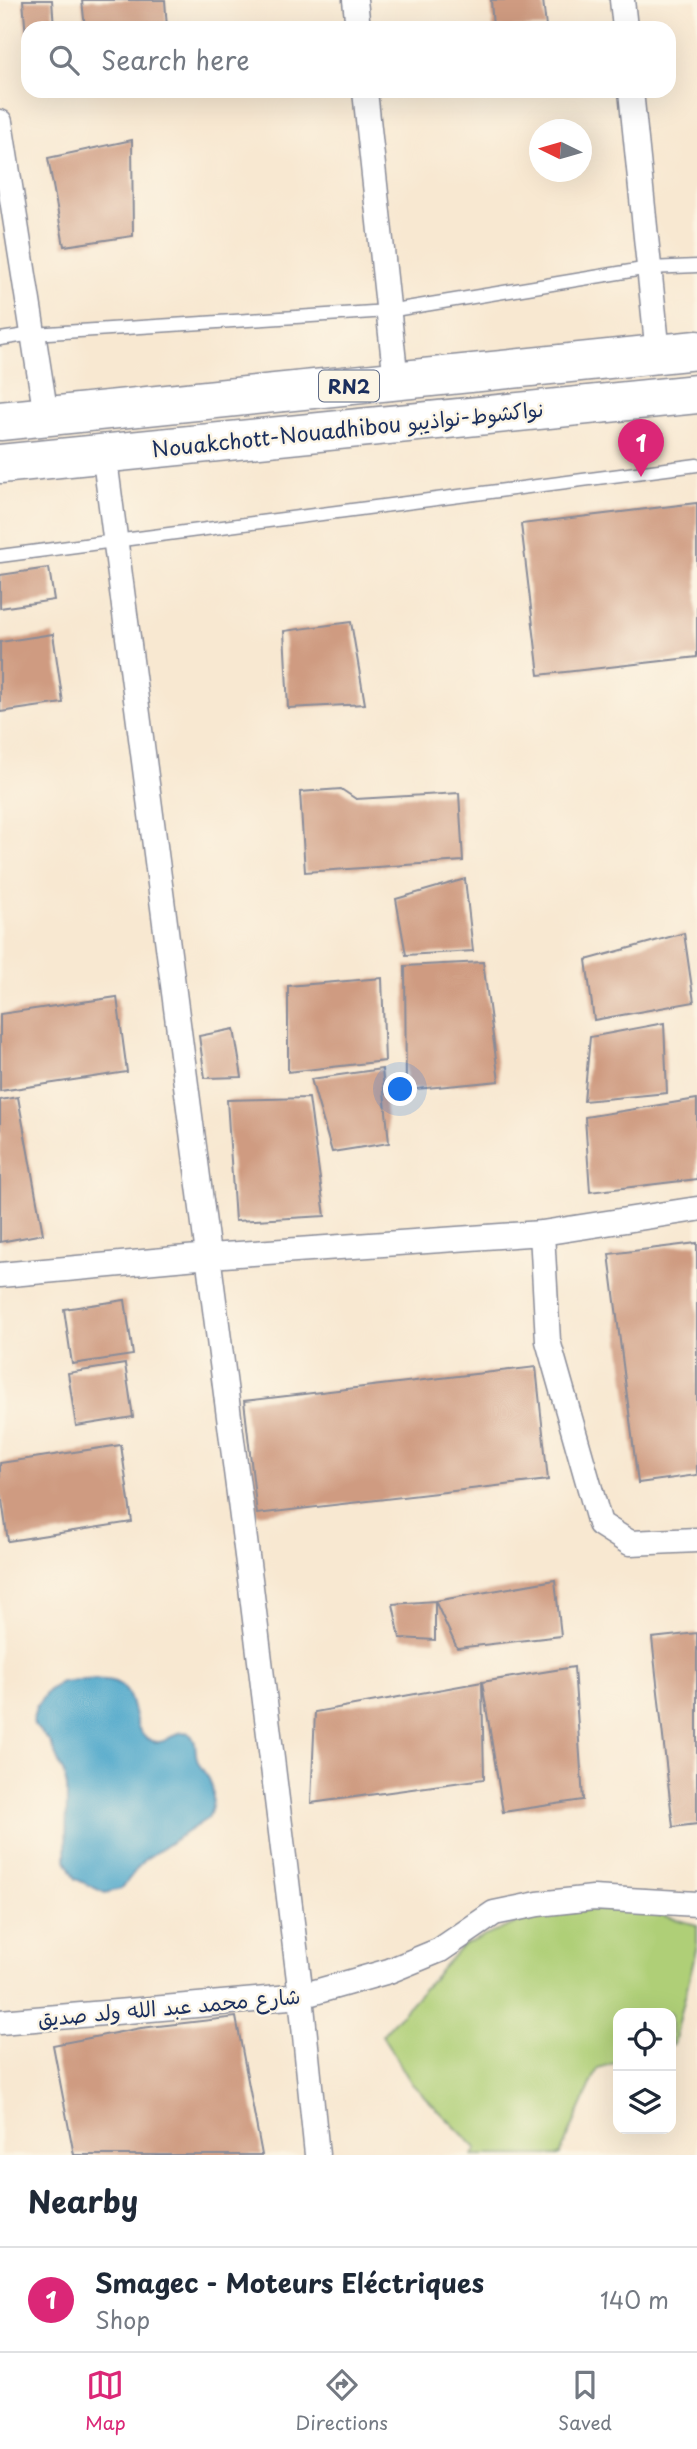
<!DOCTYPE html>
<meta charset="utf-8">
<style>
body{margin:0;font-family:"Playpen Sans","Playpen Sans Arabic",sans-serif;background:#f2f2f3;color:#1f2937}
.controls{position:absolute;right:21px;bottom:21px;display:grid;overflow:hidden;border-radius:14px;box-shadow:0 7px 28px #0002}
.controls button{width:63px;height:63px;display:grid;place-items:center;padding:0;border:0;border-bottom:2px solid #e0e1e3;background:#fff;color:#1f2937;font:35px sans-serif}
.compass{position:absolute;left:529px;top:119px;width:63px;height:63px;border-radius:50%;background:#fff;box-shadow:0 7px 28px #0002;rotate:275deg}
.you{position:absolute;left:401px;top:1090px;width:24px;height:24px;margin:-18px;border:5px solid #fff;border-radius:50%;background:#1a73e8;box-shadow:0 0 0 10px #1a73e833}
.badge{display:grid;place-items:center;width:46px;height:46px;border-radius:50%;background:#db2777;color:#fff;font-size:23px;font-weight:700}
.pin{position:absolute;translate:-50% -58px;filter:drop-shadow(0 2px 4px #0008)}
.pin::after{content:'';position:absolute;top:37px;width:24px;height:21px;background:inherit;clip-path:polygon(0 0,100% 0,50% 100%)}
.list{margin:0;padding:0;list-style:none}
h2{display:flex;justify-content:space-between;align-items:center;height:91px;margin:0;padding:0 28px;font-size:30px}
h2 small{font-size:23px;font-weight:400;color:#747a83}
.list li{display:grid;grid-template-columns:46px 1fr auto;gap:21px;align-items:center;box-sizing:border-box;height:105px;padding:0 28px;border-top:2px solid #e0e1e3}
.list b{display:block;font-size:26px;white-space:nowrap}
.list p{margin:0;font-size:23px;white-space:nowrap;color:#747a83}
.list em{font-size:23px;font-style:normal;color:#747a83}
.icon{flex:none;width:38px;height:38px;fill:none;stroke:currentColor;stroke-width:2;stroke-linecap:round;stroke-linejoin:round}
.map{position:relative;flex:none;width:697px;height:2155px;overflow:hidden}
.search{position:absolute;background:#fff;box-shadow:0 7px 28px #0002;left:21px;right:21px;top:21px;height:77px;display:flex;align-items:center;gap:18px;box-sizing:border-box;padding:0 24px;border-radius:21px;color:#747a83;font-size:26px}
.sheet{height:196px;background:#fff}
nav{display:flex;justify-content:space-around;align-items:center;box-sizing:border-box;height:98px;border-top:2px solid #e0e1e3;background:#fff;font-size:19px;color:#747a83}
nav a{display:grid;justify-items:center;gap:4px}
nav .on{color:#db2777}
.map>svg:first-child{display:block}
</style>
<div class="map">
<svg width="697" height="2155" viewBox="0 0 697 2155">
<rect width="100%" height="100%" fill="#fcf5e5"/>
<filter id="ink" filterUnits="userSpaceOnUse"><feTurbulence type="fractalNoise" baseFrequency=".0143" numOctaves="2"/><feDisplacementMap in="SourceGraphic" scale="14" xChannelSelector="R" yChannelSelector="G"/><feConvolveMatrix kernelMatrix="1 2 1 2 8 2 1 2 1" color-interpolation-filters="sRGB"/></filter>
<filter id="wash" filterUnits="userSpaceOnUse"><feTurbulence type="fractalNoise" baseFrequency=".00686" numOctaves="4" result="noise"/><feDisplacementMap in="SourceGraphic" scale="28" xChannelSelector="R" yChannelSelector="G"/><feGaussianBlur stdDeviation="1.57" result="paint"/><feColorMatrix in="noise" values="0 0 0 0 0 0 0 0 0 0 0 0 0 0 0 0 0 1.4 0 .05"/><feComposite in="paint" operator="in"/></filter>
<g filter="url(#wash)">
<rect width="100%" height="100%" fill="#f8e8d1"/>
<path fill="#afcf77" stroke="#657f6a" stroke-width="2" d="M635,1908L697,1925V1945L674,2044L671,2045V2013H618V2062L598,2068L560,2155H473L477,2149L412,2084L382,2035L463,1945L543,1912Z"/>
<path fill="#4ea7cb" stroke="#346b94" stroke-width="2" d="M77,1680C88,1680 104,1678 115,1682C141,1693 127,1729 150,1740C167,1748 173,1728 189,1733C198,1742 194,1748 197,1759C199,1767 205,1772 209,1779C215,1792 214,1805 208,1818L144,1860L121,1889L105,1893L76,1879L66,1860L67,1787L64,1774L50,1742L34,1725L33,1719L36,1707L48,1691L61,1682Z"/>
<g id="blocks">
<path fill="#cf9b81" d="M23,0H52L54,28H28V37H26Z
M82,0H165L167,28H85Z
M491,0H543L546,27L493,28Z
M132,140L133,236L64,246L48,158Z
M697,503V657L539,675L521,524Z
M49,568L54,600L0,608V575Z
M351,622L365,704L288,708L284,631Z
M53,634L63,703L0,712V642Z
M341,789L356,799L459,793L463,861L305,872L300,792Z
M465,879L473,951L406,955L396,899Z
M684,933L694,1002L594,1020L586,960Z
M483,962L499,1081L406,1090L405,966Z
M382,978L385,1061L288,1072V986Z
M117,997L127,1072L0,1091V1014Z
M664,1023L667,1093L584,1101L590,1037Z
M234,1029L242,1077L205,1078L199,1036Z
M382,1069L389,1143L332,1152L311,1079Z
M18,1097L43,1234L0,1242V1100Z
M309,1098L325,1216L235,1221L227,1100Z
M697,1099V1179L590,1192L585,1117Z
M697,1243V1475L638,1483L609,1254Z
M125,1300L133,1355L72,1364L64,1309Z
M125,1364L133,1417L76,1426L68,1373Z
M536,1367L548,1480L257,1514L244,1401Z
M121,1445L132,1522L8,1541L0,1487V1463Z
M555,1580L561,1636L457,1648L435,1601Z
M435,1601V1640L400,1638L393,1604Z
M697,1633V1824L673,1827L652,1638Z
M574,1667L583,1800L503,1812L482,1682L484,1779L311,1803L315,1712L482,1682Z
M236,2017L262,2155H74L53,2045L141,2028Z"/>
</g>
</g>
<g filter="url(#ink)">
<use href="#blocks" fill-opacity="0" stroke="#8a8c98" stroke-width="2"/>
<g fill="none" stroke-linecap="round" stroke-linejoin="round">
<defs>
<path id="service" d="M0,339L33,334L388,311L649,268L697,266
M0,556L697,465"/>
<path id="minor" d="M355,0L358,28
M622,0L625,28
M365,91L396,381
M631,91L658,354
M0,122L46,416
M104,452L250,1579L301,1996L317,2155
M542,1233L548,1341L600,1524L630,1543L697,1540
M0,1275L209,1256L542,1233L697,1209
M0,2022L301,1996L389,1971L440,1950L494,1913L538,1904L593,1898L697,1904"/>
<path id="trunk" d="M0,421L697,350
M0,464L697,394"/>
</defs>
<use href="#service" stroke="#8a8c98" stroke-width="15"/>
<use href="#minor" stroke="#8a8c98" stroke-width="27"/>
<use href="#trunk" stroke="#8a8c98" stroke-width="41"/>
<use href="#service" stroke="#fff" stroke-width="12"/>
<use href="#minor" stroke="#fff" stroke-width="24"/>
<use href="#trunk" stroke="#fff" stroke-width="38"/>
</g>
</g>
<g text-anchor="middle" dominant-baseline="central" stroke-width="5" stroke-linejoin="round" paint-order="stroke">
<rect fill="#fcf5e5" stroke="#5e6a86" stroke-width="2" x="319" y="370.5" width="60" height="31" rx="5"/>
<g font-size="19" font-weight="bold" fill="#1b2f5e">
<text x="349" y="386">RN2</text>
</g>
<g font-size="21" fill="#1b2f5e" stroke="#fcf5e5">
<text transform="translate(348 428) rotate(-6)">Nouakchott-Nouadhibou نواكشوط-نواذيبو</text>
<text transform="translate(169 2006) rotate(-5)">شارع محمد عبد الله ولد صديق</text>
</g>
</g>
</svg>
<div class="controls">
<button><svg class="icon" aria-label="locate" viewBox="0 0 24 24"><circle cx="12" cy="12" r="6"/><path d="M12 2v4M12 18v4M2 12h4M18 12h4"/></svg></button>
<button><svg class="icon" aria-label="layers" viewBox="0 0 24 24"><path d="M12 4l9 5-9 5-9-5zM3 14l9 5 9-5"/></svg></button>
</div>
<svg class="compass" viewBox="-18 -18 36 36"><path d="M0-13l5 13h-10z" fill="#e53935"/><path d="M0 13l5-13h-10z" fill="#747a83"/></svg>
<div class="you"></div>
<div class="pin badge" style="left:641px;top:477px">1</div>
<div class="search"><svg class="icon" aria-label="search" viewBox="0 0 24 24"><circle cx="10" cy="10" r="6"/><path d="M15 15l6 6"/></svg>Search here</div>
</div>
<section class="sheet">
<h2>Nearby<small></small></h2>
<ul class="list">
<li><span class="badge">1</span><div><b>Smagec - Moteurs Eléctriques</b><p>Shop</p></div><em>140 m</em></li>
</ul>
</section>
<nav>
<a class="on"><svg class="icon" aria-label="map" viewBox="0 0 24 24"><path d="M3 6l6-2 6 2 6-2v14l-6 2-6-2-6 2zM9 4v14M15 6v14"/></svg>Map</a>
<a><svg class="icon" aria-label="directions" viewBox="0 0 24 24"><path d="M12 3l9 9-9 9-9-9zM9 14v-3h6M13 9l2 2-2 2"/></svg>Directions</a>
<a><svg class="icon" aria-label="saved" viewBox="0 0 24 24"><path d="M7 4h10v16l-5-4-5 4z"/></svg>Saved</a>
</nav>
